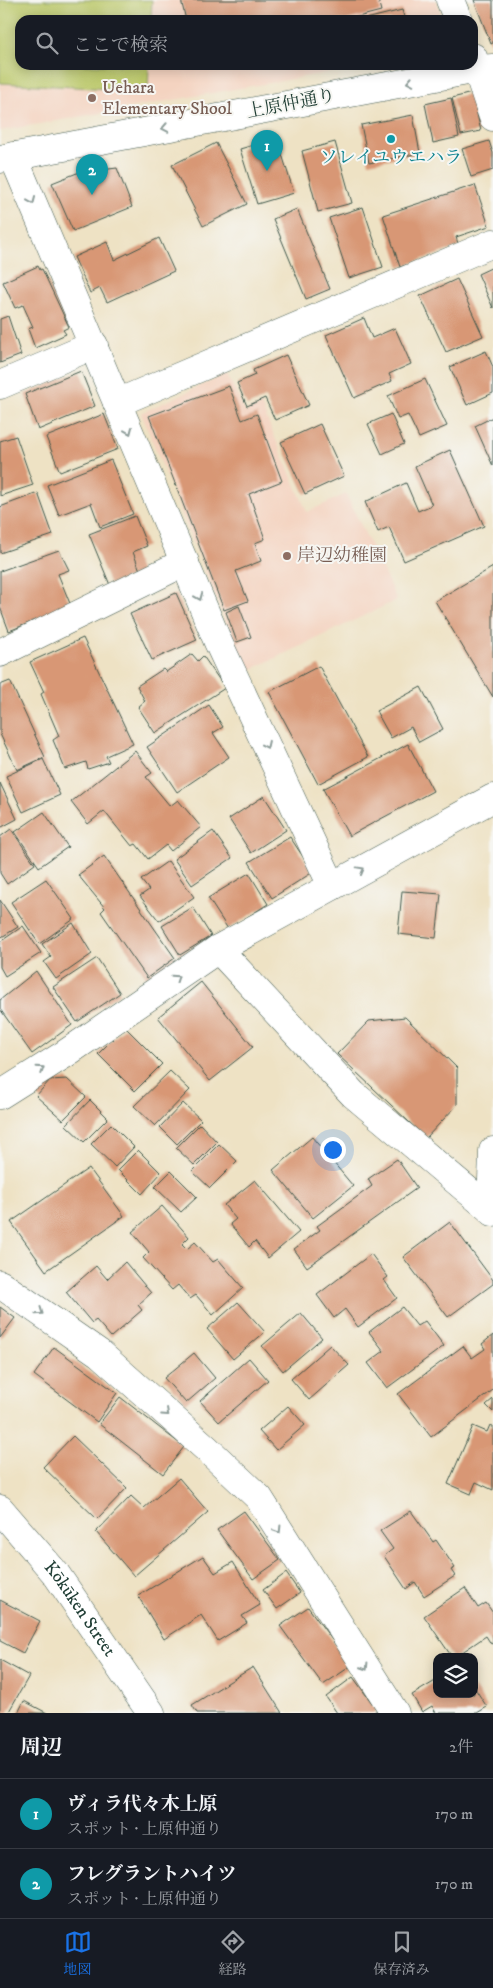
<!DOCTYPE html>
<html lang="ja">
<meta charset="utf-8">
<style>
body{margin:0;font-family:"IM FELL DW Pica","Noto Serif JP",serif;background:#20242c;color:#f1f3f6}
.controls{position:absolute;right:15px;bottom:15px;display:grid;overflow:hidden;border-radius:10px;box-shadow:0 2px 12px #0003}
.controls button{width:45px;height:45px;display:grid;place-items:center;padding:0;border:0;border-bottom:1px solid #363941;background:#171b24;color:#f1f3f6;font:25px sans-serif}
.you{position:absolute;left:332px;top:1149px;width:18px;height:18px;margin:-12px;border:4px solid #fff;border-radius:50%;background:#1a73e8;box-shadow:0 0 0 8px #1a73e833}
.badge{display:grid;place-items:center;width:32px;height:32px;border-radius:50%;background:#1a73e8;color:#fff;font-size:16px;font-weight:700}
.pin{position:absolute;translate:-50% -41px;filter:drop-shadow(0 1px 2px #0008)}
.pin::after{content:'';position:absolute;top:26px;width:18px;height:15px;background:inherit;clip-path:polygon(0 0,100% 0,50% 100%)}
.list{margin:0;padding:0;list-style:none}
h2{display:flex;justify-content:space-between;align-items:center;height:65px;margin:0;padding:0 20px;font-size:21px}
h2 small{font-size:16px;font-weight:400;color:#9ea1a6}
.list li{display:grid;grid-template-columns:32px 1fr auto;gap:15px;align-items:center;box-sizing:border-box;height:70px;padding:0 20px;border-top:1px solid #363941}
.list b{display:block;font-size:19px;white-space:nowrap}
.list p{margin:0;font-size:16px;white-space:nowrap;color:#9ea1a6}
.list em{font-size:16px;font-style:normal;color:#9ea1a6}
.icon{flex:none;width:28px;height:28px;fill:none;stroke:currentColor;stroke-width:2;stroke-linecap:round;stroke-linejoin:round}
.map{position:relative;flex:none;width:493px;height:1713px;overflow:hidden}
.search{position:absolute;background:#171b24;box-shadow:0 2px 12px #0003;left:15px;right:15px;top:15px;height:55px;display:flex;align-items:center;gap:12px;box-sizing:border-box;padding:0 18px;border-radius:15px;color:#9ea1a6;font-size:19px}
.sheet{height:205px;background:#171b24}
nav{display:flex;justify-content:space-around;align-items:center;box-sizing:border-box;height:70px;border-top:1px solid #363941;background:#171b24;font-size:14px;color:#9ea1a6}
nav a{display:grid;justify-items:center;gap:2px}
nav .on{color:#1a73e8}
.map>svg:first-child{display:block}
</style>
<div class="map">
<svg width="493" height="1713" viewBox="0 0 493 1713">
<rect width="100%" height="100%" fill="#f6f6f2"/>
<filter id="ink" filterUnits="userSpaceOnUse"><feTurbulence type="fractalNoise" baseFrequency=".02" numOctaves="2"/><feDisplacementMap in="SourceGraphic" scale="10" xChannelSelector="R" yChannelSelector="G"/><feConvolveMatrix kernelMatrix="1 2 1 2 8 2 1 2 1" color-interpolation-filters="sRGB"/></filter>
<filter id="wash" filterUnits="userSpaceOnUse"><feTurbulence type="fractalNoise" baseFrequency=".0096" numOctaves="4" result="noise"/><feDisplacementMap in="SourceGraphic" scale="20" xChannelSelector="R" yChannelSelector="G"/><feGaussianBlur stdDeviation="1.12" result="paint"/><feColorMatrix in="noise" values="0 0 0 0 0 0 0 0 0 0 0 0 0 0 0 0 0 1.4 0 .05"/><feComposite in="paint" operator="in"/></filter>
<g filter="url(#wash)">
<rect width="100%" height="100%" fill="#eee2c4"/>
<path fill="#f4d3c0" d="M0,0H436L443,20H20V65H370L0,131Z
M227,374L245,411L261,405L307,512L346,494L397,600L246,672L141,413Z"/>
<path fill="#bbc86a" stroke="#6d824f" d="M0,0H152L151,20H20V65H149L148,91L0,83Z"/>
<g id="blocks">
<path fill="#d89774" d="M181,0H378L381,11L346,20H186Z
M474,0H493V43L491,44Z
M402,10L405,20H366V19Z
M472,93L481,131L461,135L452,98Z
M451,98L459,137L433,143L425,104Z
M413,115L420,153L369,163L361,125Z
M277,138L294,193L257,204L240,149Z
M489,141L493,153V170L471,177L462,149Z
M335,142L352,203L318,212L302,151Z
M216,143L247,204L203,226L172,165Z
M117,168L132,207L73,231L52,183L77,173Z
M475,185L489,226L456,237L459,247L400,267L383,215Z
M363,207L383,267L349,278L329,218Z
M297,209L330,289L306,299L273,219Z
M159,238L174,271L107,302L100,288L90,293L74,257L107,242L114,260Z
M38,266L40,270L42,269L69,327L63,330L66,334L35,348L28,329L33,327L23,305L15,308L3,282Z
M493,267V308L478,274Z
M457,279L483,336L446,352L420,296Z
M8,316L21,355L0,363V319Z
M364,318L372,338L395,328L411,364L389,374L392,381L354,398L326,335Z
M486,351L493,367V393L467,405L450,367Z
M286,355L309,405L275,420L265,398L247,406L237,383L255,375L253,370Z
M81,371L95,406L38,430L25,394Z
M425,379L447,426L419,438L408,415L398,419L388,396Z
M229,386L242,420L257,414L282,481L249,494L265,539L255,543L261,561L236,571L248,601L224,610L149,416Z
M104,414L118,449L60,472L46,437Z
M391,414L404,444L382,454L368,424Z
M493,417V466L475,426Z
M320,424L344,476L305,494L281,442Z
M16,436L33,485L0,496V441Z
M450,450L484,526L404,561L389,527L378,532L365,502L406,483L418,511L432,505L415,466Z
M111,460L133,514L100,527L91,503L59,515L47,485Z
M38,493L53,535L0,553V507Z
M135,516L147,546L133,552L141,573L110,585L89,534Z
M59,550L69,570L58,574L71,606L9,631L0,607V571Z
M493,567V697L435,601Z
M176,593L197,640L152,660L130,614Z
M239,606L251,637L237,642L226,612Z
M83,638L133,744L106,756L109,762L88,769L86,762L65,769L53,740L59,736L41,694L44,692L30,662Z
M192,654L198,661L203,656L225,688L155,733L138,707L145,701L137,686L163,669L166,672Z
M319,666L368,757L318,784L269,692Z
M10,681L45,757L17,770L0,734V685Z
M421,687L443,729L419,742L411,727L391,738L376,711Z
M209,705L223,727L213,733L229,757L177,792L147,747Z
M408,744L433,791L349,836L323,789Z
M135,751L152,773L146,777L170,806L178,800L201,827L171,851L166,845L148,859L136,844L132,846L104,811L88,824L71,802Z
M43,759L60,795L23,812L6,776Z
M0,783L17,819L0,828Z
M264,796L286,830L251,853L229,819Z
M44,812L68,847L39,867L15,832Z
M11,829L35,864L7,884L0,873V837Z
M213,831L232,858L192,885L174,859Z
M290,837L313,872L272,898L249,862Z
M104,856L175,958L147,978L101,912L105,908L78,875Z
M168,861L194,897L159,921L140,896L149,890L141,880Z
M249,873L268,904L228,929L208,898Z
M46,879L74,919L39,944L11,902Z
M402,891L441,894L436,938L398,934Z
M0,900L18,927L0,938Z
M193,907L211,936L180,955L162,926Z
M73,923L92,954L56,979L44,962L51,957L42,944Z
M23,926L41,953L5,976L0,967V942Z
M97,958L120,993L77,1022L53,987Z
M36,971L72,1025L32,1054L0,1009V1000Z
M201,982L253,1047L210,1081L158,1017Z
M405,1017L457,1068V1105L426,1138L337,1054L369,1021Z
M125,1027L162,1064L135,1091L98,1054Z
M170,1071L190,1090L155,1126L134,1106Z
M67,1079L86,1097L63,1120L36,1096L50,1080Z
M90,1100L108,1118L84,1142L66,1125Z
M183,1103L201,1120L177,1144L160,1127Z
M111,1124L134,1147L115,1167L91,1144Z
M200,1124L217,1142L194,1165L176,1148Z
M312,1137L353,1186L313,1218L273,1170Z
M219,1144L237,1161L210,1188L192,1171Z
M138,1150L161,1173L142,1194L118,1170Z
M397,1159L417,1188L307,1267L294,1249L320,1230L317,1226L372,1186L368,1179Z
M89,1168L124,1216L46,1271L11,1222Z
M171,1171L197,1197L181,1212L155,1187Z
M255,1180L299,1232L268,1258L255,1241L249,1247L230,1224L236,1219L224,1205Z
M162,1206L189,1237L182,1244L187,1249L195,1242L213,1262L218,1259L243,1288L213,1315L196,1295L190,1299L178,1285L172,1290L143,1258L149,1252L132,1232Z
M450,1222L493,1280V1284L448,1317L403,1257Z
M371,1254L388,1277L384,1280L397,1298L358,1327L345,1309L334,1318L317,1295Z
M125,1262L151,1293L138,1305L142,1310L111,1337L96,1320L92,1323L66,1292L96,1266L107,1279Z
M238,1302L265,1332L233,1359L207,1329Z
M0,1307L15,1318L0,1338Z
M402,1307L417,1326L425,1321L444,1346L387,1388L368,1363L384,1351L369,1332Z
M301,1313L322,1338L283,1371L262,1346Z
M493,1335V1390L431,1437L398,1394L463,1346L472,1358L485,1349L482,1344Z
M330,1345L349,1365L309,1400L291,1379Z
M54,1347L117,1393L97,1422L34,1375Z
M194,1353L215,1378L186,1403L164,1378Z
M249,1358L268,1380L219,1422L200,1401Z
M120,1397L184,1447L163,1474L99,1424Z
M493,1399V1412L486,1405Z
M288,1406L305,1425L276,1450L259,1431Z
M490,1425L493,1426V1490L476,1482L471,1494L448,1484L473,1426L487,1432Z
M73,1436L127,1488L97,1519L43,1467Z
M179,1478L208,1512L134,1576L96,1532L131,1496L144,1508Z
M244,1511L280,1560L253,1579L217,1530Z
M411,1511L433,1542L436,1540L455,1568L451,1570L455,1576L424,1596L415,1582L406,1589L384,1556L393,1549L380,1531Z
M203,1556L215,1573L233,1562L260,1605L242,1616L247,1623L218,1641L201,1615L164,1639L138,1596Z
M286,1573L300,1593L277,1609L263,1590Z
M465,1588L478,1608L486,1603L493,1613V1643L491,1644L486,1636L455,1657H452L424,1616Z
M0,1600L40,1621L23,1653L0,1641Z
M308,1607L351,1666L323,1685L280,1626Z
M0,1660L29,1676L8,1713H0Z
M253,1667L282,1713H197L192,1705Z
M353,1677L377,1710L373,1713H337L326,1697Z
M437,1680V1694H474V1687L487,1707L477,1713H436L432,1706L422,1712L412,1695Z
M24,1701L47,1713H18Z"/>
</g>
</g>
<g filter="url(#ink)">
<use href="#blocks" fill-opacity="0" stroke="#3e564a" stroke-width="1"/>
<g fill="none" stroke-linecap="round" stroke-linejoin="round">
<defs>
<g id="minor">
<path d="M450,0L458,20"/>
<path d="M473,57L493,117"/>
<path d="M13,156L218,642L332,886"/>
<path d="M0,159L478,69L493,68"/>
<path d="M0,385L94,345"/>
<path d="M117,403L493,243"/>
<path d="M0,653L185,562"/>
<path d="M218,949L353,1094L491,1210"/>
<path d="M0,1095L65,1054L218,949L493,798"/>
<path d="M493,1151L491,1210L493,1212"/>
<path d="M0,1284L99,1353L207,1449L259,1498L395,1713"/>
<path id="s1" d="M0,1509L56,1574L151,1713"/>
</g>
</defs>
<use href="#minor" stroke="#3e564a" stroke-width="29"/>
<use href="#minor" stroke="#fff" stroke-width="28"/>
</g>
<defs><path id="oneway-chevron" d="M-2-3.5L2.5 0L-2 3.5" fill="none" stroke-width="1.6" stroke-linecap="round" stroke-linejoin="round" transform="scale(1.25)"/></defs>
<g stroke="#8f9e9a">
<use href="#oneway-chevron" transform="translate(410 82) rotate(169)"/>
<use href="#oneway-chevron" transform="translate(165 128) rotate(169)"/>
<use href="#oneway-chevron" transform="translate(32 201) rotate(67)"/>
<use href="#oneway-chevron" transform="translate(129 431) rotate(67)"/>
<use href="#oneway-chevron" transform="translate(199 597) rotate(67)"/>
<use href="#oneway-chevron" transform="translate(266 745) rotate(65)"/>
<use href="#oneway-chevron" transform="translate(361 870) rotate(-29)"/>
<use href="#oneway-chevron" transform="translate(176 978) rotate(-34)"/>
<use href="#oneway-chevron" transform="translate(41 1069) rotate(-33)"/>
<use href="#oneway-chevron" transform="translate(40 1312) rotate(35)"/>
<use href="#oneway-chevron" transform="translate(166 1413) rotate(42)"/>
<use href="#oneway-chevron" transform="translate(278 1530) rotate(58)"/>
<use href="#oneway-chevron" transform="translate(365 1667) rotate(58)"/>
</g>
</g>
<g fill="#8d6e63" stroke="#f6f6f2" stroke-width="2">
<circle cx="92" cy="98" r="5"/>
<circle cx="287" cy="556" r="5"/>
</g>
<circle fill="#0f9aa8" stroke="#f6f6f2" stroke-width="2" cx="391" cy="139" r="5"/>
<g text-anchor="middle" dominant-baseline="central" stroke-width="4" stroke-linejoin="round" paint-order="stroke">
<g font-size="18" fill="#785e54" stroke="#f6f6f2" text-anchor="start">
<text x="102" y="88">Uehara<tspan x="102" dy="21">Elementary Shool</tspan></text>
<text x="297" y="556">岸辺幼稚園</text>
</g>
<g font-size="18" fill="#1f3d34" stroke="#f6f6f2">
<text transform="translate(291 104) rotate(-11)">上原仲通り</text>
<text stroke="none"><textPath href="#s1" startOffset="128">Kōkūken Street</textPath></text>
</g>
<g font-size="18" fill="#0d838f" stroke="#f6f6f2">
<text x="391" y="158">ソレイユウエハラ</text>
</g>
</g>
</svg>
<div class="controls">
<button><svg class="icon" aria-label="layers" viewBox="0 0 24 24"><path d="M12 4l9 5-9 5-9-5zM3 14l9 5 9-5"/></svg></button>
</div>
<div class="you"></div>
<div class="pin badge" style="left:267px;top:171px;background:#0f9aa8">1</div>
<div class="pin badge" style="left:92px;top:195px;background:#0f9aa8">2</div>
<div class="search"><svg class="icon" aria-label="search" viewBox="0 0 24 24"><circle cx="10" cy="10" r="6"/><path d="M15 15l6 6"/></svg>ここで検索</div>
</div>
<section class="sheet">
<h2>周辺<small>2件</small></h2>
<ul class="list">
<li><span class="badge" style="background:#0f9aa8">1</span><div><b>ヴィラ代々木上原</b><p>スポット · 上原仲通り</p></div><em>170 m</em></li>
<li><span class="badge" style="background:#0f9aa8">2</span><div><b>フレグラントハイツ</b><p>スポット · 上原仲通り</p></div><em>170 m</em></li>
</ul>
</section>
<nav>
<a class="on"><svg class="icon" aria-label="map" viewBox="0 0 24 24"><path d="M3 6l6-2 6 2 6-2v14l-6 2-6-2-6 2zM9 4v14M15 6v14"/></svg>地図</a>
<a><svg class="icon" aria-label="directions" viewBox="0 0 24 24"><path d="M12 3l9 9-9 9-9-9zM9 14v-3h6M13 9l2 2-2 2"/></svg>経路</a>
<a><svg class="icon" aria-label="saved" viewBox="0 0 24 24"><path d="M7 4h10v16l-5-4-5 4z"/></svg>保存済み</a>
</nav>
